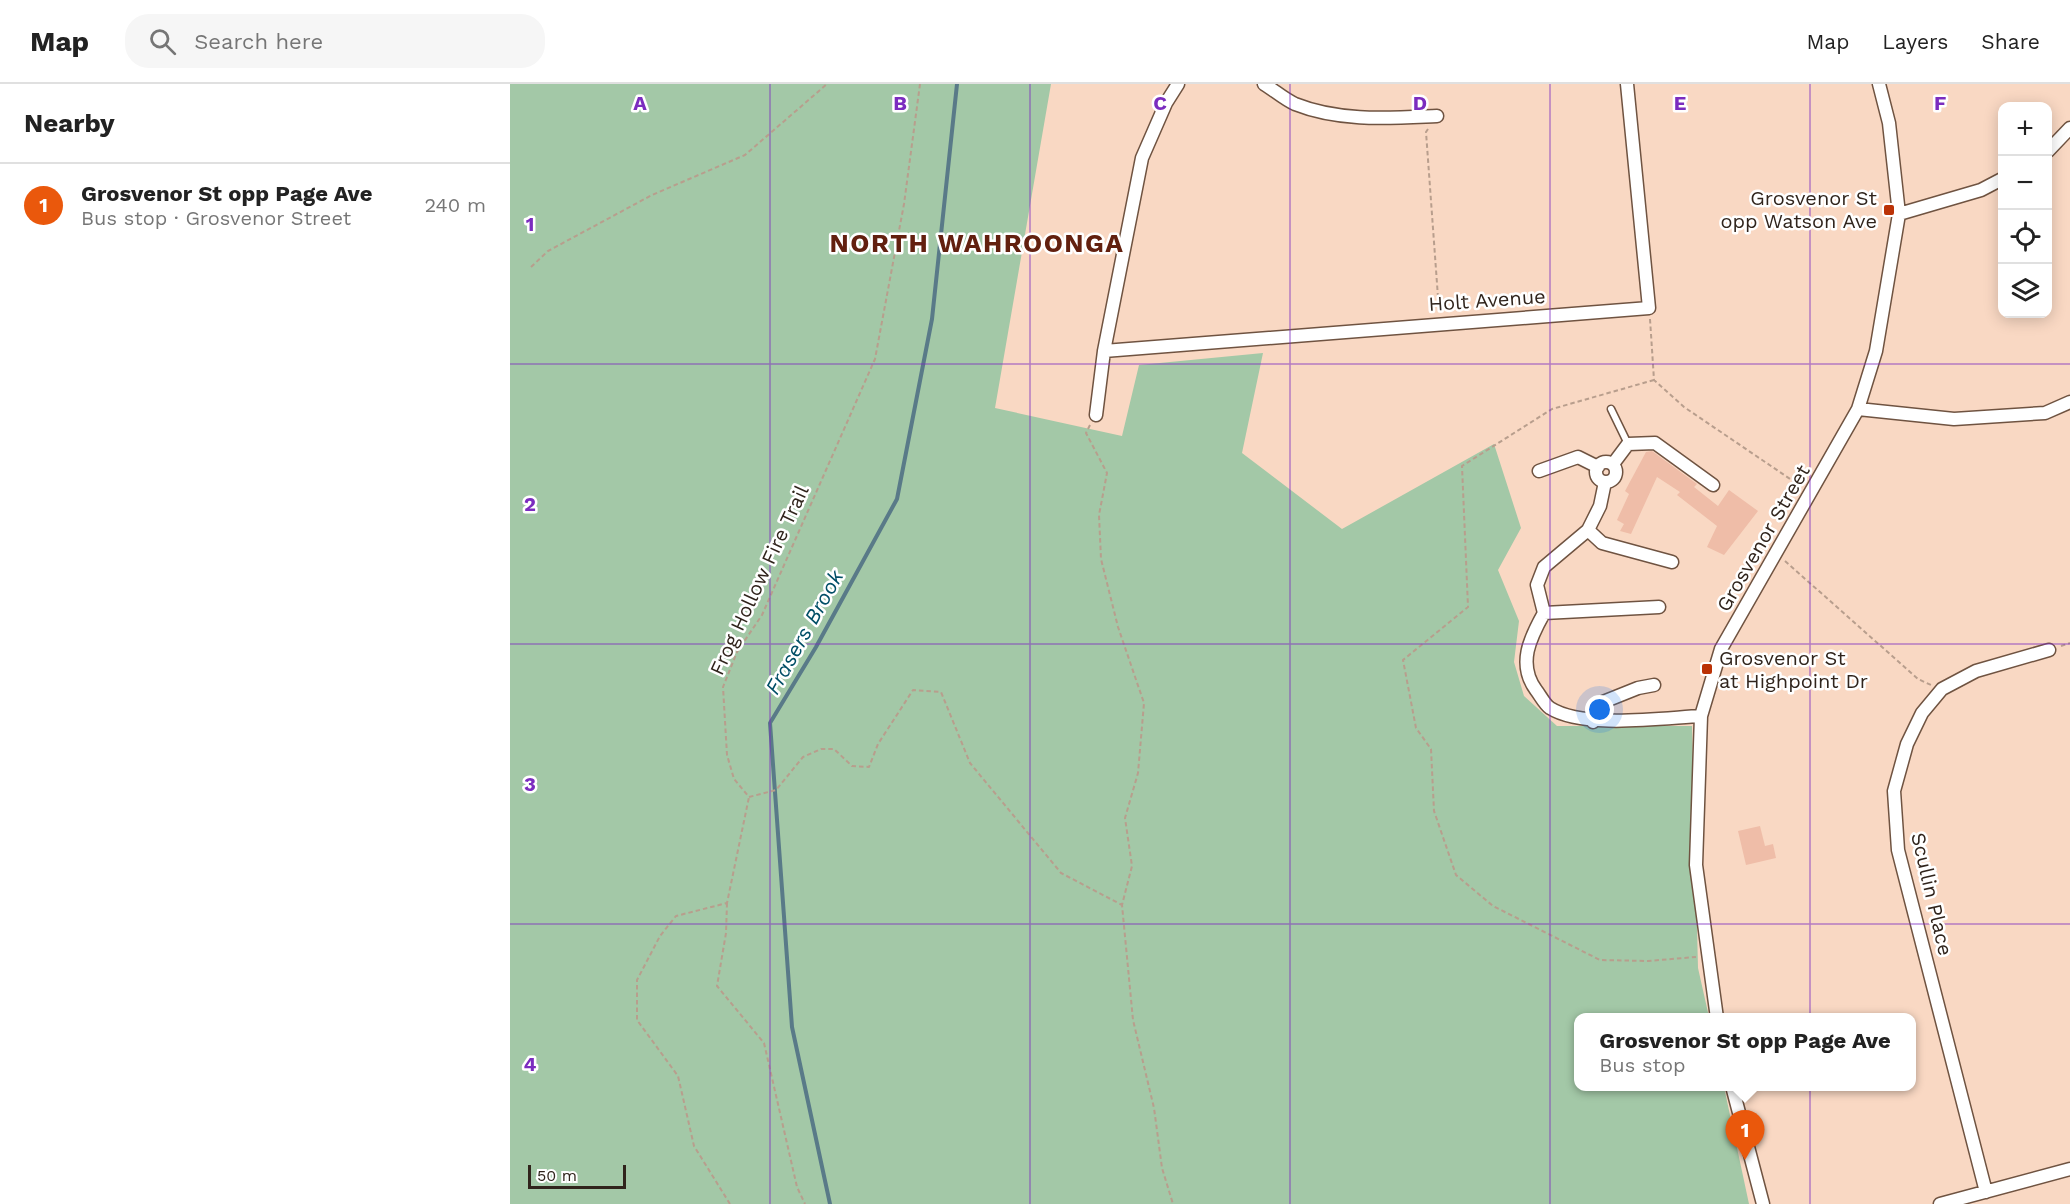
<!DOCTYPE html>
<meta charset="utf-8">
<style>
body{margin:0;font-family:"Work Sans",sans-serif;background:#f6f6f6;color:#222}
.controls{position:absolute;right:18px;top:18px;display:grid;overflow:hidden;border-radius:12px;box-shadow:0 3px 15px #0003}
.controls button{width:54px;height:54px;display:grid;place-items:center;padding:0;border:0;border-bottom:2px solid #e0e0e0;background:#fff;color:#222;font:30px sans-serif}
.scale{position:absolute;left:18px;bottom:15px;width:98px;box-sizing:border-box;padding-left:6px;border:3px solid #30241c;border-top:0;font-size:16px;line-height:21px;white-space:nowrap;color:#30241c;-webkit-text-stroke:4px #fff;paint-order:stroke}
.you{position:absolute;left:1090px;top:626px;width:21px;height:21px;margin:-15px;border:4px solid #fff;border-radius:50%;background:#1a73e8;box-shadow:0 0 0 9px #1a73e833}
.badge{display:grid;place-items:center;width:39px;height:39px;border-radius:50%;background:#ea580c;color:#fff;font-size:20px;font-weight:700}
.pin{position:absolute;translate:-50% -50px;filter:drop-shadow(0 2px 3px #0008)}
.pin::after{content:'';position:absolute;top:32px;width:21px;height:18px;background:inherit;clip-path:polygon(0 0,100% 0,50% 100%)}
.popup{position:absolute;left:1064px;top:929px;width:342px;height:78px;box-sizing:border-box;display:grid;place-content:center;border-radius:12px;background:#fff;filter:drop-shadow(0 2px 4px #0005);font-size:20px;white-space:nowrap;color:#767676}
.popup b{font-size:22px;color:#222}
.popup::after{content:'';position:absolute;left:50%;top:100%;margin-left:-12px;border:12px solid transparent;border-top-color:#fff}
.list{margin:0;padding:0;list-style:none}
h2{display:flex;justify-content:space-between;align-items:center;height:78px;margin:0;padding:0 24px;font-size:26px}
h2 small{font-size:20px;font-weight:400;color:#767676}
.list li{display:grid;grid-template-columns:39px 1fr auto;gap:18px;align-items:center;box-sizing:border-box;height:84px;padding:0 24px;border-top:2px solid #e0e0e0}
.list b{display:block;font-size:22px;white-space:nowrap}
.list p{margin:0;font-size:20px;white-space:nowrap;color:#767676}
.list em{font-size:20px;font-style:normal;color:#767676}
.icon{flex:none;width:33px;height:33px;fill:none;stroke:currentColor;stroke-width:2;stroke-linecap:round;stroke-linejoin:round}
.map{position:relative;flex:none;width:1560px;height:1120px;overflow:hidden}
header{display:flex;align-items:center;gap:36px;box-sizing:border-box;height:84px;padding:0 30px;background:#fff;border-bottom:2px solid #e0e0e0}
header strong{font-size:28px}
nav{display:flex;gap:33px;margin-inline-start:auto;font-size:21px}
.search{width:420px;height:54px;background:#f6f6f6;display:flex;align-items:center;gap:15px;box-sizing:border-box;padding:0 21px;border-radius:24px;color:#767676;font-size:22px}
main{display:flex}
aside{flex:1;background:#fff}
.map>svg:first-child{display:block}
</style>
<header>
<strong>Map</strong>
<div class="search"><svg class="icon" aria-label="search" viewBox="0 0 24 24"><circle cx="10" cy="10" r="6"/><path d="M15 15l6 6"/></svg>Search here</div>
<nav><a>Map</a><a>Layers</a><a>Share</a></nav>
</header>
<main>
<aside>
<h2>Nearby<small></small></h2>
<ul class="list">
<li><span class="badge">1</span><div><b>Grosvenor St opp Page Ave</b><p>Bus stop · Grosvenor Street</p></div><em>240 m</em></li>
</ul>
</aside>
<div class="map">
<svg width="1560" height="1120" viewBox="0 0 1560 1120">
<rect width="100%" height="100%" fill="#f9d8c3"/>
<path fill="#a3c8a7" d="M0,0H541L485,324L612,352L629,281L753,269L732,369L832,445L984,360L1011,444L988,486L1009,537L1004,578L1014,612L1047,642H1182L1188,884L1199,933L1068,934V1002L1214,1003L1239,1120H0Z"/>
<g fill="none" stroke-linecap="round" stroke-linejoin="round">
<path stroke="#597a88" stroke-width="4" d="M320,1120L282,943L260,639L306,563L387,415L422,235L447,0"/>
</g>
<path fill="#efbda8" d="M1142,367L1187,400L1184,403L1208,422L1219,406L1248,427L1214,471L1197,463L1207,442L1167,411L1170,408L1147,393L1121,450L1110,447L1114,440L1107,436L1119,410L1115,407L1136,368Z
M1250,742L1255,762L1263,760L1266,774L1236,781L1228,747Z"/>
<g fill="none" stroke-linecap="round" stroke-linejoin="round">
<defs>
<path id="service" d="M1101,325L1118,360"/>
<path id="minor" d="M754,0C764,6 774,15 785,20C830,38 880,34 927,32
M1538,67L1560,44
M1389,130L1471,106L1492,95
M594,267L1139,224L1117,0
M1348,325L1444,335L1535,329L1560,318
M586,331L594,267L632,74L656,19L668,0
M1086 388a10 10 0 1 1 20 0a10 10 0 1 1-20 0Z
M1103,380L1118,360L1145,359L1203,401
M1029,387L1068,373L1088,383
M1095,398L1090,422L1078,446L1034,483L1027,501L1034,529C1020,554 1007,580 1026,606C1030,611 1035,621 1040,624C1073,645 1152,634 1191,632
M1078,446L1092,459L1162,478
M1034,529L1149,523
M1083,638L1093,618L1128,604L1144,601
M1207,934L1186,781L1191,632L1211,565L1348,325L1366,267L1389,130L1379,39L1369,0
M1222,1002L1253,1120
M1476,1108L1388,766L1384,707L1397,660L1412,629L1432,605L1466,587L1539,566
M1430,1120L1560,1085"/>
</defs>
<use href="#service" stroke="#6f5341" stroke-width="9"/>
<use href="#minor" stroke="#6f5341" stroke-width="15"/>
<path stroke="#b89e8d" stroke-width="2" stroke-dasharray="4.5 3" stroke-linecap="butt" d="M410,0L394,120L365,275L252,531L227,568L213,603L217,671L224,695L239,713L266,706L293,673L311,665H324L342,682L359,683L368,660L403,606L431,608L460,679L551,789L612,821
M918,45L916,48L929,227
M21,183L38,167L142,111L235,71L317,0
M1140,235L1144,296L1174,323L1289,401
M1144,296L1042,325L952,382L958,523L893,576L906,644L921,665L924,727L946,791L983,822L1090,876L1138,877L1186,873
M580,341L576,349L597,389L589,431L591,475L608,543L634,619L628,689L615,734L622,782L612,821L623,936L644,1024L652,1084L663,1120
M1275,477L1408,595L1421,601
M1551,562L1560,559
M217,819L216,849L207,902L254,959L287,1103L295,1120
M220,1120L184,1062L168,992L127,936V896L150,852L166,832L217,819L239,713"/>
<use href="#service" stroke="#fff" stroke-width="6"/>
<use href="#minor" stroke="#fff" stroke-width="12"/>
</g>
<path fill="none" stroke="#7b2cbf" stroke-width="1.5" stroke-opacity="0.55" d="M260,0V1120M520,0V1120M780,0V1120M1040,0V1120M1300,0V1120M0,280H1560M0,560H1560M0,840H1560"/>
<g fill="#bb3206" stroke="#fff" stroke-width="2">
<rect x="1373" y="120" width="12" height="12" rx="3"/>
<rect x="1191" y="579" width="12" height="12" rx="3"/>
</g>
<g text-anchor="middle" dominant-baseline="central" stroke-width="5" stroke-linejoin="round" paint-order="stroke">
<g font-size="20" fill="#30241c" stroke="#fff" text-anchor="end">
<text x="1367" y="114">Grosvenor St<tspan x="1367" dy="23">opp Watson Ave</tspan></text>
<text x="1209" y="574" text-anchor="start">Grosvenor St<tspan x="1209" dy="23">at Highpoint Dr</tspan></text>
</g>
<g font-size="20" fill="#30241c" stroke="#fff">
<text transform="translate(977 216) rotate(-4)">Holt Avenue</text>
<text transform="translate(1253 454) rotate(-60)">Grosvenor Street</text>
<text transform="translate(249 496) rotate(-65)">Frog Hollow Fire Trail</text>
<text transform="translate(1422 810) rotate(77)">Scullin Place</text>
</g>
<g font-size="21" font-style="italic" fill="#004e66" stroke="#fff">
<text transform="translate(294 548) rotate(-61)">Frasers Brook</text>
</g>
<g font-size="26" font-weight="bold" letter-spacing="1.5" fill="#62200f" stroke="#fff">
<text x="467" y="159">NORTH WAHROONGA</text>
</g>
</g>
<g font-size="20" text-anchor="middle" font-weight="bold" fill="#7b2cbf" stroke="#fff" stroke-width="5" stroke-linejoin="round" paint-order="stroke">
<text x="130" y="26">A</text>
<text x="390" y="26">B</text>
<text x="650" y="26">C</text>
<text x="910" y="26">D</text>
<text x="1170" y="26">E</text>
<text x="1430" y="26">F</text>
<text x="20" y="147">1</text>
<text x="20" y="427">2</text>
<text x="20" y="707">3</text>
<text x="20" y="987">4</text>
</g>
</svg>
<div class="controls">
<button>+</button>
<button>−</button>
<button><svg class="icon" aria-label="locate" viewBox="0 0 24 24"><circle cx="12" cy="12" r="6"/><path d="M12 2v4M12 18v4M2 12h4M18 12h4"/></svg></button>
<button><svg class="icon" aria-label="layers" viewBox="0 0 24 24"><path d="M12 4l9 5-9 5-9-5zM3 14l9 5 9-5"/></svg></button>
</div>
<div class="scale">50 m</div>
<div class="you"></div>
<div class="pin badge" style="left:1235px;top:1076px">1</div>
<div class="popup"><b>Grosvenor St opp Page Ave</b>Bus stop</div>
</div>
</main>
